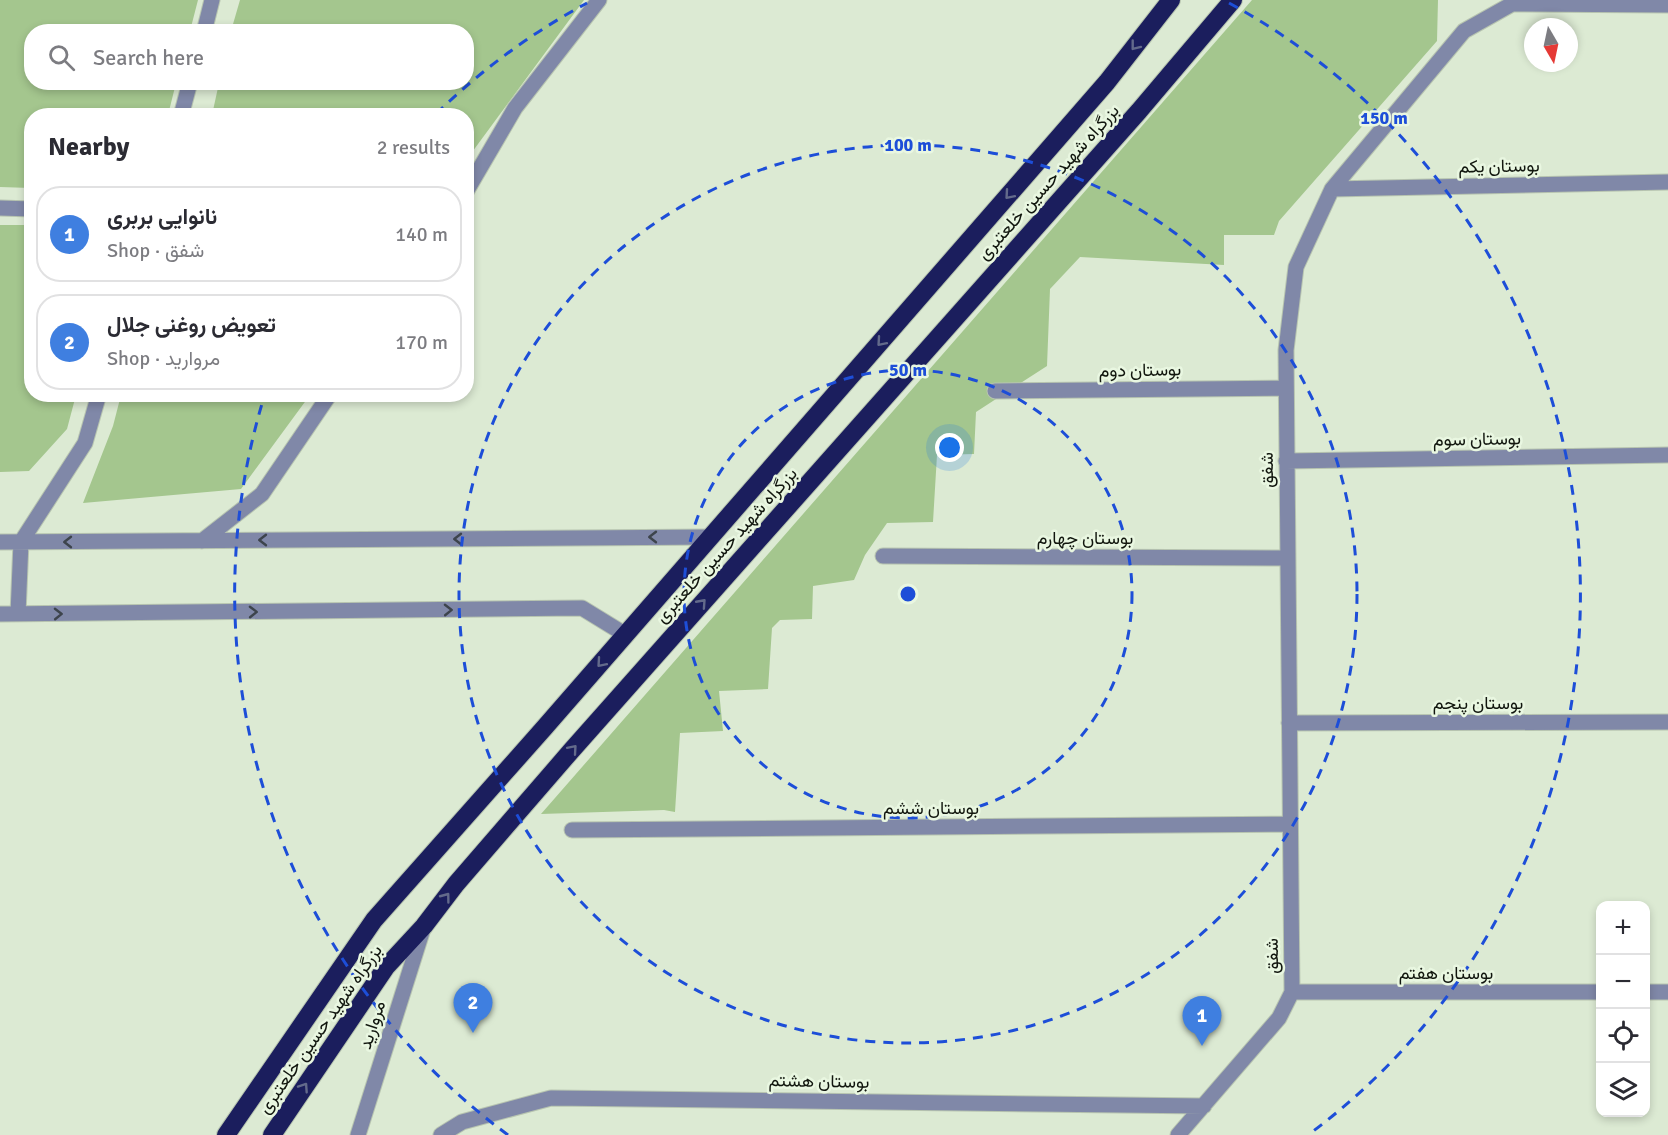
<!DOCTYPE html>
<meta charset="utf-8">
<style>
body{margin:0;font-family:Signika,Vazirmatn,sans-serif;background:#f2f2f3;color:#2b2b33}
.controls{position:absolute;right:18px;bottom:18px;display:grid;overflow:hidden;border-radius:12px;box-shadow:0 3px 9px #0003}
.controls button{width:54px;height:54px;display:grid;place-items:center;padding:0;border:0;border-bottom:2px solid #e1e1e2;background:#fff;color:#2b2b33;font:30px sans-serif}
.compass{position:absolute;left:1524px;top:18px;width:54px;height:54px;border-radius:50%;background:#fff;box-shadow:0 3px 9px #0003;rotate:171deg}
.you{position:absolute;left:950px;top:448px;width:21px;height:21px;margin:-15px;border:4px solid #fff;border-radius:50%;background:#1a73e8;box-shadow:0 0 0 9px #1a73e833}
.badge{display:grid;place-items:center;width:39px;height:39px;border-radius:50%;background:#0f766e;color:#fff;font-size:20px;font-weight:700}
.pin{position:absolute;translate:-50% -50px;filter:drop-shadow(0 2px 3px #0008)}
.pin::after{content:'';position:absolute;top:32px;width:21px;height:18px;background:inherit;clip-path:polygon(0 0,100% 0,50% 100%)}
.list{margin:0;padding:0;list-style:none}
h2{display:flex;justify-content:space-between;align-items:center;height:78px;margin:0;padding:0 24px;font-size:26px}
h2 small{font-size:20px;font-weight:400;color:#7c7c81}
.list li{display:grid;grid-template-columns:39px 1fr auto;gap:18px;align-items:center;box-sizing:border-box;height:96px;margin:0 12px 12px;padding:0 12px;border:2px solid #e1e1e2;border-radius:24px}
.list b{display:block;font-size:22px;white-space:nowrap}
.list p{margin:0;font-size:20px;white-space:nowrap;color:#7c7c81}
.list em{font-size:20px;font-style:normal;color:#7c7c81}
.icon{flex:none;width:33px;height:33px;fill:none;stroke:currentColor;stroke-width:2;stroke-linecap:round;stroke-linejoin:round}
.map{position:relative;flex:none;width:1668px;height:1135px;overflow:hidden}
.search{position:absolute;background:#fff;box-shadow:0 3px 9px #0003;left:24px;top:24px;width:450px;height:66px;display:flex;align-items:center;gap:15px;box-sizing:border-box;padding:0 21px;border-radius:24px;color:#7c7c81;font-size:22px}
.panel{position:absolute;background:#fff;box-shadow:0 3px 9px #0003;left:24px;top:108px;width:450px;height:294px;border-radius:24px}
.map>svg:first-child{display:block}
</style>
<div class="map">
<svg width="1668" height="1135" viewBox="0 0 1668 1135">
<rect width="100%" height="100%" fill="#dcead3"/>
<path fill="#a4c68e" d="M0,0H198L190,31L32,32V82L176,83L168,115L32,116L31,188L0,187Z
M240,0H584L467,159L466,116L212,115L219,83L466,82V32L231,31Z
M1252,0H1438L1437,41L1279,221L1274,235H1224V265L1080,257L1050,289L1047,366L976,412L974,454L937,455L933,522L887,523L865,555L854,580L813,586L812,619L780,620L772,628L768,689L719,691L723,731L680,733L675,812L664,810L541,814Z
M0,225H31L32,394L76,395L67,429L29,471L0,472Z
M121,395V394L310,395L241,489L83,503L113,426Z"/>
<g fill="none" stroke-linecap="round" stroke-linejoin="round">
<defs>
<path id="minor" d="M204,32L212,0
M181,116L190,82
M1332,189L1668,182
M466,192L515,108L599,0
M0,208L32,209
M995,391L1286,388
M1286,461L1668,455
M202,541L262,494L330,394
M0,542L711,537
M883,556L1287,558
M0,614L582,608L626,635
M18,614L21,542L85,443L99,394
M1289,723L1668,722
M572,830L1290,824
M1292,992H1600
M1646,992H1668
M358,1135L424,926
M441,1135L462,1122L551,1098L1204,1106
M1178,1135L1279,1018L1292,992L1286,350L1296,267L1332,189L1464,31L1512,4L1668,5"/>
<path id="highway" d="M226,1135L374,920L545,727L1107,82L1171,0
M272,1135L386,967L424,926L456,884L571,751L1139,111L1233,0"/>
</defs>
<use href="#minor" stroke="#b7c4b0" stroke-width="17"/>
<use href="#highway" stroke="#b7c4b0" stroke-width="20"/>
<use href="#minor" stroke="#8088a8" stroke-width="15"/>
<use href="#highway" stroke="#1b1e5d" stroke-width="18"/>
</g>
<defs><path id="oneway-chevron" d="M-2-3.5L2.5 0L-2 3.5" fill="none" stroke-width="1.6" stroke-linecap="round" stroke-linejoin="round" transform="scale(1.5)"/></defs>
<g stroke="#636a8b">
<use href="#oneway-chevron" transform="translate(1135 46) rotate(128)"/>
<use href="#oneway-chevron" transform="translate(1009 195) rotate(131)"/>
<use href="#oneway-chevron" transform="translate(881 342) rotate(131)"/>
<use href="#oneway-chevron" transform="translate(702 603) rotate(-48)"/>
<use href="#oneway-chevron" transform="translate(601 663) rotate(131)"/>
<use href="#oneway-chevron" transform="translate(573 749) rotate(-49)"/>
<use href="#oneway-chevron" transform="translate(446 897) rotate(-53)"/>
<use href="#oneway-chevron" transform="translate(304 1087) rotate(-56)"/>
</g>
<g stroke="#3d444c">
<use href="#oneway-chevron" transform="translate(653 537) rotate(180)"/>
<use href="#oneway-chevron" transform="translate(458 539) rotate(180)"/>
<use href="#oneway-chevron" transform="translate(263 540) rotate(180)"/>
<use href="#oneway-chevron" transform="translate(68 542) rotate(180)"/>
<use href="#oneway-chevron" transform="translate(448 610) rotate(-1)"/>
<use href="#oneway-chevron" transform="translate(253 612) rotate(-1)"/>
<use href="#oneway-chevron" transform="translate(58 614) rotate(-1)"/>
</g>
<g fill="none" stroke="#1d4ed8" stroke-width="3" stroke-dasharray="10 8">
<circle cx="908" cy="594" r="224"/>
<circle cx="908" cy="594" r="449"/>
<path d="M508 1135A673 673 0 0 1 264 397M436 114A673 673 0 0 1 587 3M1229 3A673 673 0 0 1 1308 1135"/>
</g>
<g text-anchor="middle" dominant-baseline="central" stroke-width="5" stroke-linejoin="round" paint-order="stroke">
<g font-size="18" fill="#11160e" stroke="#e9f7e1">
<text transform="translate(1499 166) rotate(-1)">بوستان یکم</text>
<text transform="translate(1048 182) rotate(-48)">بزرگراه شهید حسین خلعتبری</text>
<text transform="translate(1140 370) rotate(-1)">بوستان دوم</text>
<text transform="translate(1477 439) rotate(-1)">بوستان سوم</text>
<text transform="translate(1267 470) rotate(-91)">شفق</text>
<text x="1085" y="538">بوستان چهارم</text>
<text transform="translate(726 545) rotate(-48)">بزرگراه شهید حسین خلعتبری</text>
<text x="1478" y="703">بوستان پنجم</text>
<text x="931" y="808">بوستان ششم</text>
<text transform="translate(1272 956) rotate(-91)">شفق</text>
<text x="1446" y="973">بوستان هفتم</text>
<text transform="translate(372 1025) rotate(-72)">مروارید</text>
<text transform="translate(320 1029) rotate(-55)">بزرگراه شهید حسین خلعتبری</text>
<text transform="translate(819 1081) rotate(1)">بوستان هشتم</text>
</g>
</g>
<circle cx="908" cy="594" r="9" fill="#1d4ed8" stroke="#e9f7e1" stroke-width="3"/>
<g font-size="18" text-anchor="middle" font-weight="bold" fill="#1d4ed8" stroke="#e9f7e1" stroke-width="5" stroke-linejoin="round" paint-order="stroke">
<text x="1384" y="124">150 m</text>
<text x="908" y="151">100 m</text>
<text x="908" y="376">50 m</text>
</g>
</svg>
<div class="controls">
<button>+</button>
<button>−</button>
<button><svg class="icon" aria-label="locate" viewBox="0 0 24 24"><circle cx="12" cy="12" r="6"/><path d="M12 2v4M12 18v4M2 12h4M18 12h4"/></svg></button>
<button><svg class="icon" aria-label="layers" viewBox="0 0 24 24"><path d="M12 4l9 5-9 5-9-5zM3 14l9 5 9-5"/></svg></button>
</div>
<svg class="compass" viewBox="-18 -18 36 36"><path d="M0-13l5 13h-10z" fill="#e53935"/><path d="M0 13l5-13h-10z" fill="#7c7c81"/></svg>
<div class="you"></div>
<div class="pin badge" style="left:1202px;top:1046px;background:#3f7fe0">1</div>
<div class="pin badge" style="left:473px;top:1033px;background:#3f7fe0">2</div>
<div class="search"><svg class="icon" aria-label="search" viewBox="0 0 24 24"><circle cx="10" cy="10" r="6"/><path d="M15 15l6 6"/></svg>Search here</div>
<section class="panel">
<h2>Nearby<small>2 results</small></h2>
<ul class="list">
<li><span class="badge" style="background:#3f7fe0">1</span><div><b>نانوایی بربری</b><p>Shop · شفق</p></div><em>140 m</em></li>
<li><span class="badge" style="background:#3f7fe0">2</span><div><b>تعویض روغنی جلال</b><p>Shop · مروارید</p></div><em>170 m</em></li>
</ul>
</section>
</div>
